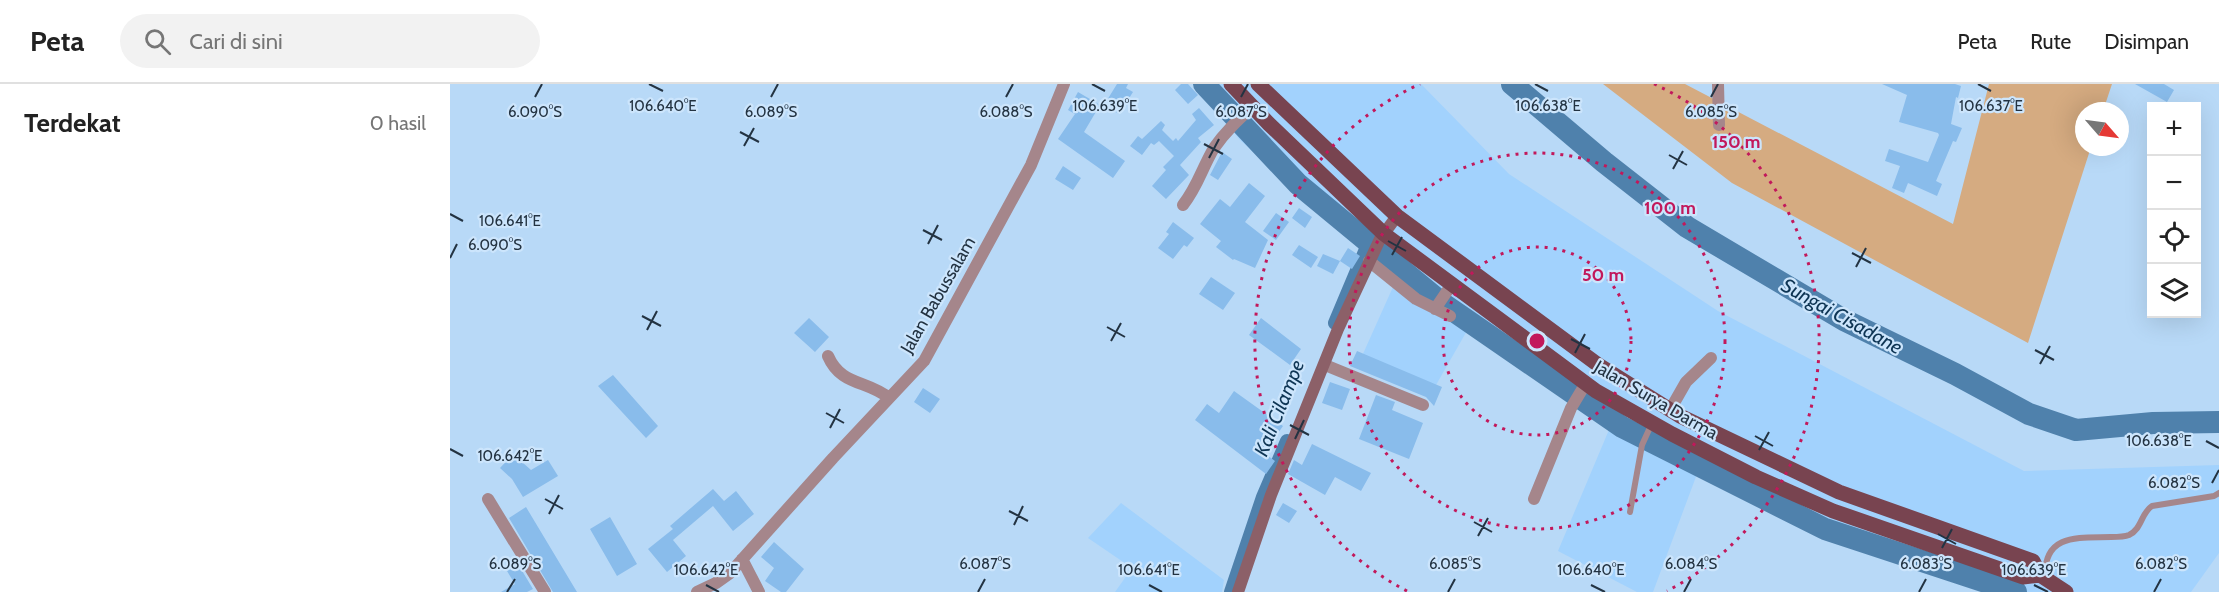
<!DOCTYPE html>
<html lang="id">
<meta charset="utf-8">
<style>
body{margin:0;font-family:Cabin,sans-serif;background:#f2f2f2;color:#222}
.controls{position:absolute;right:18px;top:18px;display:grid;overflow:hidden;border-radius:0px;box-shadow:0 6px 24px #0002}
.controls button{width:54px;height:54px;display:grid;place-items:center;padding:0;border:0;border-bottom:2px solid #e0e0e0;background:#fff;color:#222;font:30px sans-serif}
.compass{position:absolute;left:1625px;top:18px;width:54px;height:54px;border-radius:50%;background:#fff;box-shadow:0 6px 24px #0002;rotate:118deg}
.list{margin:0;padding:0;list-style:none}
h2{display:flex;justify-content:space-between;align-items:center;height:78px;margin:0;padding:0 24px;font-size:26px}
h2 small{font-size:20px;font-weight:400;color:#767676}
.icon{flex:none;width:33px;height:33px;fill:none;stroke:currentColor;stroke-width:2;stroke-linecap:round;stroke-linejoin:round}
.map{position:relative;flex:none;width:1769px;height:508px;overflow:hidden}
header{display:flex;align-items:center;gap:36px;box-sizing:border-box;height:84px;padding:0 30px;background:#fff;border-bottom:2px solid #e0e0e0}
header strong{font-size:28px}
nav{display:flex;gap:33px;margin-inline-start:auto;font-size:21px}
.search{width:420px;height:54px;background:#f2f2f2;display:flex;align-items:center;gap:15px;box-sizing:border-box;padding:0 21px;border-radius:33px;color:#767676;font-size:22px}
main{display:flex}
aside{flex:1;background:#fff}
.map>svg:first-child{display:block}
</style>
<header>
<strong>Peta</strong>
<div class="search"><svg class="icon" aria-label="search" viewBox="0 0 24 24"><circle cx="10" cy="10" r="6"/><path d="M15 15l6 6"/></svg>Cari di sini</div>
<nav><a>Peta</a><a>Rute</a><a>Disimpan</a></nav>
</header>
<main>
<aside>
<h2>Terdekat<small>0 hasil</small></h2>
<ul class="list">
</ul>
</aside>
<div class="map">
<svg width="1769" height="508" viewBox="0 0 1769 508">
<rect width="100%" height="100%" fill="#b8d9f7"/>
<path fill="#a2d2fd" d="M747,0H971L1059,90L1268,227L1574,387L1769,381V469L1741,508H1545L1364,444L1305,419L1247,390L1203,508H1187L1108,467L1161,341L1018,245L982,308L908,281L947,194L874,132L789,55Z
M671,419L774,496L772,508H665L682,484L638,454Z"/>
<path fill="#d5ab81" d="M1153,0H1235L1503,140L1539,0H1662L1653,27H1634V63H1641L1578,259L1282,99Z"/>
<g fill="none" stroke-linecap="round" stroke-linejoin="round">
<path stroke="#4f81ac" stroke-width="14" d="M885,239L919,158
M781,508L813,413L837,357"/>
<path stroke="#4f81ac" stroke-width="22" d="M754,0L848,100L992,219L1172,343L1375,445L1566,508
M1062,0L1154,78L1237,143L1394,236L1505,290L1579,330L1626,346L1703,339L1769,338"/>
</g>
<path fill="#89bceb" d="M667,0H678L676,4L683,8L669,30L654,21Z
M731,0H738L748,11L738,20L725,6Z
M1432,0H1505L1511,2L1508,14L1506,13L1501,40L1512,44L1506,58L1503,57L1486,97L1492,100L1487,112L1458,99L1454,109L1442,104L1450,82L1435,77L1439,65L1478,78L1489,51L1488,49L1449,38L1457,11Z
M1685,0H1714L1724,6L1717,18Z
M628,8L650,21L634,48L675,77L663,94L608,55L625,30L618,26Z
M749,24L764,41L748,54L751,58L730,81L739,91L716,115L702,102L716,86L713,83L724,72L709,57L704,61L701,59L692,71L680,62L688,52L692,55L711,37L715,41L712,46L723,57L726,54L728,57L746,36L742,30Z
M772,68L782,75L768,96L760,91Z
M613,82L631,94L623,106L605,95Z
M799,99L815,112L795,138L818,156L805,184L784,175L783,176L766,163L771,157L750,140L770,115L780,123Z
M849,124L862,133L855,144L842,134Z
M826,129L839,138L826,156L813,147Z
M723,138L744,154L737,163L734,161L723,175L708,164L719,150L716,148Z
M849,161L868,173L861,184L842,171Z
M898,164L910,172L902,185L890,177Z
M873,170L890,177L883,190L867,182Z
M761,193L785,209L773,226L749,210Z
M359,234L379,253L365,268L344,249Z
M811,234L851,265L840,281L799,251Z
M907,267L992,303L984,322L976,313L900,282Z
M163,291L208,342L196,354L148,302Z
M880,298L900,305L892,326L872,319Z
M473,304L490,315L480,329L464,318Z
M784,307L833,342L814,369L825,377L816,390L745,336L757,320L769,329Z
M926,311L945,318L942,326L973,339L959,375L909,355Z
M862,360L921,389L911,407L885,393L875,411L838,390L844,376L852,381Z
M63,370L81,386L98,376L108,392L73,413L62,395L50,384Z
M263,405L274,417L286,407L304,430L283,447L263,422L223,456L236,472L217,488L198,465L223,445L220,442Z
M833,419L847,427L839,439L826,431Z
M76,423L127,508H103L59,434Z
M160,433L187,480L167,492L140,445Z
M324,458L354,485L336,508H331L315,497L324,484L311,473Z
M68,480L83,505L77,508H51L65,500L57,487Z"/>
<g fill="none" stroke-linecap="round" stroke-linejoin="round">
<path stroke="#a5868b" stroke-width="6" d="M1180,428L1192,361L1202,339
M1595,491C1595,449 1629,454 1661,453C1667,453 1674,453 1679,451C1692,445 1691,429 1702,422L1764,412L1769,409"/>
<path stroke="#a5868b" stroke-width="12" d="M1268,0L1269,41
M733,121C748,102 752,84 764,64C775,48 788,36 802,23
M919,177L966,215L1000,232
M985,225L1002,200
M378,272C391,302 417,296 439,314
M875,281L973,321
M1220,326L1236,298L1261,274
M38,415L95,508
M1084,415L1121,324L1136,299
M292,475L309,508
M247,508L266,499L280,489L383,374L474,277L581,81L614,0"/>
<path stroke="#8c6068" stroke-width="12" d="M788,508L821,411L888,245L930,155L947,132"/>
<path stroke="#784450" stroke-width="15" d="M781,0L819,40L934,150L1146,307L1222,350L1306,393L1383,427L1573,493L1590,491
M808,0L947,132L1147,280L1230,332L1389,408L1583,477L1590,491L1616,508"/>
</g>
<path fill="none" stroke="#233342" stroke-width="2" d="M199,0L213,7M642,0L655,7M1085,0L1098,7M1528,0L1541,7M85,13L92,0M321,13L328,0M556,13L563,0M791,13L798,0M1261,13L1268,0M290,48L309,58M754,60L773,70M294,62L304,44M1219,71L1237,81M759,74L769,55M1223,85L1233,67M0,130L13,137M473,146L492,156M938,157L956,167M478,160L488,141M1402,169L1421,179M942,171L952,153M0,174L7,160M1406,183L1416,164M192,232L211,242M657,243L675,253M197,246L207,227M1121,255L1140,265M661,257L671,239M1585,266L1604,276M1125,269L1135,250M1590,280L1600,262M376,329L394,339M840,341L859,351M380,344L390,325M1305,352L1323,362M845,355L854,336M1756,357L1769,364M0,365L13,372M1309,366L1319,348M1762,399L1769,386M95,415L113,425M559,427L578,437M99,430L109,411M1024,438L1042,448M564,441L573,422M1488,450L1506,460M1028,452L1038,434M1492,464L1502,445M256,501L269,508M699,501L712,508M1141,501L1155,508M1584,501L1598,508M57,508L65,495M528,508L535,495M998,508L1005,495M1234,508L1241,495M1469,508L1476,495M1704,508L1711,495"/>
<g fill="none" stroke="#c2185b" stroke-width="3" stroke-dasharray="3 6">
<circle cx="1087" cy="257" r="94"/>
<circle cx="1087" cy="257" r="188"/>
<path d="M957 507A282 282 0 0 1 970 0M1204 0A282 282 0 0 1 1217 507"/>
</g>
<g text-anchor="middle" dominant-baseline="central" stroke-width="4.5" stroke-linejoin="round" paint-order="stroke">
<g font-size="18" fill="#233342" stroke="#cce5fc">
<text transform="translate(488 211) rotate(-60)">Jalan Babussalam</text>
<text transform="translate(1206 316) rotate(30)">Jalan Surya Darma</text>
</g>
<g font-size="20" font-style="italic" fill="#0e3554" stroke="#cce5fc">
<text transform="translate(1392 232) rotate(29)">Sungai Cisadane</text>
<text transform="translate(829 324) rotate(-68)">Kali Cilampe</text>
</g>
</g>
<g font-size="15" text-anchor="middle" fill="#233342" stroke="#cce5fc" stroke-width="4.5" stroke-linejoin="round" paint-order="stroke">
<text x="213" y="27">106.640°E</text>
<text x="1098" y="27">106.638°E</text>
<text x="1541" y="27">106.637°E</text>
<text x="655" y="27">106.639°E</text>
<text x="85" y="33">6.090°S</text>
<text x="321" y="33">6.089°S</text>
<text x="556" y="33">6.088°S</text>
<text x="791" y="33">6.087°S</text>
<text x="1261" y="33">6.085°S</text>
<text x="60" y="142">106.641°E</text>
<text x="45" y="166">6.090°S</text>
<text x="1709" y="362">106.638°E</text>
<text x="60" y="377">106.642°E</text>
<text x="1724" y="404">6.082°S</text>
<text x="65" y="485">6.089°S</text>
<text x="535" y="485">6.087°S</text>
<text x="1005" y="485">6.085°S</text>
<text x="1241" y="485">6.084°S</text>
<text x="1476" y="485">6.083°S</text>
<text x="1711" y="485">6.082°S</text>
<text x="256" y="491">106.642°E</text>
<text x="699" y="491">106.641°E</text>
<text x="1141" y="491">106.640°E</text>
<text x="1584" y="491">106.639°E</text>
</g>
<circle cx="1087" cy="257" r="9" fill="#c2185b" stroke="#cce5fc" stroke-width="3"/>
<g font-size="18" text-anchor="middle" font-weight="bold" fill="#c2185b" stroke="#cce5fc" stroke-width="4.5" stroke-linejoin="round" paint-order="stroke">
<text x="1286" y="64">150 m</text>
<text x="1220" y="130">100 m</text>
<text x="1153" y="197">50 m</text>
</g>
</svg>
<div class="controls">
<button>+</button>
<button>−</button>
<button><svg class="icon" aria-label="locate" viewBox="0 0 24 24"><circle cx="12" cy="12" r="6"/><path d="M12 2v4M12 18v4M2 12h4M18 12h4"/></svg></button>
<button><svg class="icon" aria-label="layers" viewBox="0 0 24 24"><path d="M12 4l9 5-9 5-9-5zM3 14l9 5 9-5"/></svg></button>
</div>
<svg class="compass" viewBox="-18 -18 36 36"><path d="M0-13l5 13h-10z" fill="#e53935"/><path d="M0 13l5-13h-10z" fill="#767676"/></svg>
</div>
</main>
